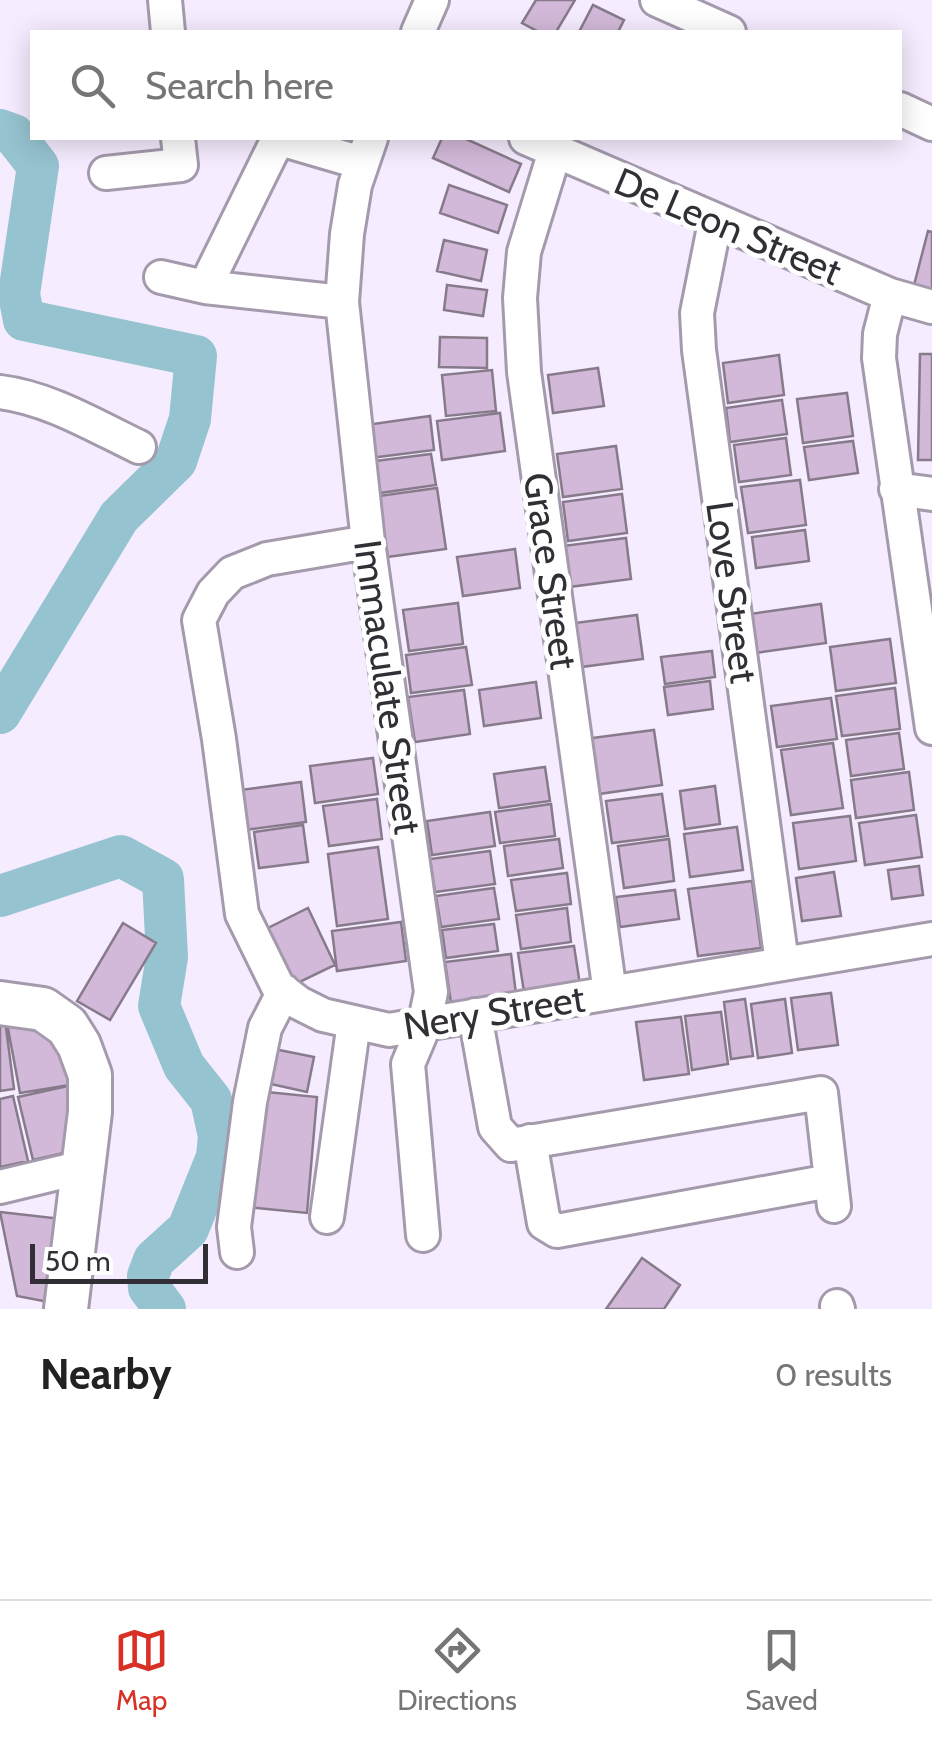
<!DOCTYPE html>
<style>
body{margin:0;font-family:Cabin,sans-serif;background:#f2f2f2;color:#222}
.scale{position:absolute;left:30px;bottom:25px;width:178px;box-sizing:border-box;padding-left:10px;border:5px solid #322e35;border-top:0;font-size:28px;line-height:35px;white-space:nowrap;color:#322e35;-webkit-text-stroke:8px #fefefe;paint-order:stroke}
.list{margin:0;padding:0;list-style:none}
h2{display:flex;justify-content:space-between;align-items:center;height:130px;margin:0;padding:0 40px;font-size:42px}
h2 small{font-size:32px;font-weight:400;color:#767676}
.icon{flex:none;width:55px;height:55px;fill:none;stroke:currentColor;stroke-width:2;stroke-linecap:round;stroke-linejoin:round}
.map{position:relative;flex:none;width:932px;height:1309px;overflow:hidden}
.search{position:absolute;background:#fff;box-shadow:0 5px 25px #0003;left:30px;right:30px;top:30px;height:110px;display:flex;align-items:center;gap:25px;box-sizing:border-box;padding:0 35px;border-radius:0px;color:#767676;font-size:38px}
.sheet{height:290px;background:#fff}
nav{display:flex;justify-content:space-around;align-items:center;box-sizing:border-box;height:140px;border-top:2px solid #e0e0e0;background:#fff;font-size:28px;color:#767676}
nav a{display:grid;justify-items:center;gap:5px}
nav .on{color:#d93025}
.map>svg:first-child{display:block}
</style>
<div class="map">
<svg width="932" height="1309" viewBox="0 0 932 1309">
<rect width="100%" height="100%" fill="#f6ecff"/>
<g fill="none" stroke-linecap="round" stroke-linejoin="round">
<path stroke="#96c3d0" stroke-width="42" d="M0,130L14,135L38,166L19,294L24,320L196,356L190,419L176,461L119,517L0,713
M0,896L121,856L163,879L167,957L159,1006L184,1066L211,1100L219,1136L217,1157L188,1229L154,1260L148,1276L149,1288L165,1309"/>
</g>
<path fill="#d2b9d9" stroke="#877b8b" stroke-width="2.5" d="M536,0H575L556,32H539L522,23Z
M593,5L624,20L618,32H579Z
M442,138H464L521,164L509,192L433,158Z
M449,185L507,205L498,233L440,213Z
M928,231L932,232V294L913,289Z
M444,240L487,250L481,281L437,271Z
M447,285L487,290L483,316L444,310Z
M440,337L487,338V368L439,367Z
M920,354H932V460H918Z
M779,355L784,395L728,403L723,363Z
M598,368L604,406L553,413L548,375Z
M492,370L496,411L446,416L442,375Z
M847,393L853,436L803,443L797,399Z
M782,400L787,434L730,442L726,408Z
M500,413L505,451L442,460L437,421Z
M430,416L434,450L370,458L366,425Z
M786,438L791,475L739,482L734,445Z
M853,441L858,473L809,480L804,447Z
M616,446L622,489L563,497L557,454Z
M431,454L436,485L380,493L375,461Z
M800,480L806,525L748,533L741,487Z
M437,488L446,549L387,557L379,496Z
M622,494L627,533L568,541L563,502Z
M805,530L809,561L756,568L752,537Z
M626,538L631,579L569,587L563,546Z
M515,549L520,588L463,596L457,557Z
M458,603L463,644L409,651L403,610Z
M821,604L826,643L755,653L750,614Z
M637,615L643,659L581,667L575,623Z
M890,639L896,683L836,691L830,647Z
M466,647L472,685L411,693L406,655Z
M712,651L715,677L665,684L661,657Z
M710,681L713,709L668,715L664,687Z
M536,682L541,718L484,726L479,690Z
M895,688L900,729L842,736L836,696Z
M464,690L470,734L415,742L408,697Z
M831,698L837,739L777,747L771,706Z
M654,730L662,785L599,794L592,738Z
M899,733L904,769L851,776L846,740Z
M833,743L843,808L791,815L781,750Z
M373,758L378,794L315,803L310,766Z
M545,767L550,801L499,808L494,774Z
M909,772L914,810L856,818L851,780Z
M301,782L306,822L245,830L240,790Z
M715,786L720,824L685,829L680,791Z
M662,794L668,836L612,843L606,801Z
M377,799L382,839L329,846L323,806Z
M551,804L555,836L500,843L495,812Z
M490,812L495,846L432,855L427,821Z
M916,815L922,857L865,865L859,823Z
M850,816L856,861L799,869L793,823Z
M303,825L308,862L259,868L254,832Z
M737,827L743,870L690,877L684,834Z
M559,839L563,868L508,876L504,846Z
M669,839L674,881L624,888L618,846Z
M378,847L388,919L337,926L328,854Z
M490,851L495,884L435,892L430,859Z
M919,866L923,895L892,899L888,870Z
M834,872L841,916L802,921L796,878Z
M567,873L571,904L516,911L511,880Z
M752,881L761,948L698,956L688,889Z
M494,888L499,919L441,927L436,896Z
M675,890L679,919L620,927L616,897Z
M308,908L335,965L285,989L258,933Z
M567,908L571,942L521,949L516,915Z
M401,922L406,961L337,971L332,931Z
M123,923L156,943L110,1020L77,1001Z
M494,924L498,951L446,958L442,930Z
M574,946L580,985L524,992L518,953Z
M511,954L516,994L451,1003L445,962Z
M831,993L838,1045L798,1050L791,998Z
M745,999L753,1056L731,1059L724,1002Z
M785,999L792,1053L758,1058L751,1004Z
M721,1012L728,1064L692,1070L685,1016Z
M681,1017L689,1074L644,1080L636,1022Z
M5,1020L14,1089L0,1091V1021Z
M7,1023L63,1034L82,1083L20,1093Z
M269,1048L314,1057L307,1092L262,1082Z
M77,1084L72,1151L33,1160L18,1097Z
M257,1091L317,1097L307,1213L246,1207Z
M13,1096L28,1161L0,1167V1099Z
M0,1212L71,1220L59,1304L17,1296Z
M642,1258L680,1285L664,1309H606Z"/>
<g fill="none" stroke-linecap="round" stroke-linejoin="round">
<defs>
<path id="minor" d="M165,0L168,32
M657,0L729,32
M418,32L432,0
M900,109L932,124
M371,138L355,185L347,234L342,302L368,542L431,992L424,1026L408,1064L423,1235
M526,138L890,295L932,307
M555,151L524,252L520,298L524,372L610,993
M106,173L181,165L178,138
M715,222L697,313L699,350L782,963
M161,277L205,287L342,302
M205,287L275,145L287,141L362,163
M890,295L880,334L879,358L932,728
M0,392C49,398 95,426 139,447
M896,489L932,494
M368,542L267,559L232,573L213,593L199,620L219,739L242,914L278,987L299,1003L323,1015L389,1030L932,939
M475,1015L495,1127L511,1145L821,1093L834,1206
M530,1141L544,1223L557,1231L830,1181
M0,1187L83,1167
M327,1217L354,1022
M237,1252L234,1227L250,1102L265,1028L284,991
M837,1306L838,1309"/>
<path id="major" d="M0,1003L43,1009L67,1026L79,1045L90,1075V1112L66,1309"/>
</defs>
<use href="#minor" stroke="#a49aac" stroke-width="38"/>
<use href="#major" stroke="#a49aac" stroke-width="48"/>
<use href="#minor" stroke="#fff" stroke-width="32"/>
<use href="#major" stroke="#fff" stroke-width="42"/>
</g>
<g text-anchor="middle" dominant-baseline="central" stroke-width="10" stroke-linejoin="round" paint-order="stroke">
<g font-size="38" fill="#322e35" stroke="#fefefe">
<text transform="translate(728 226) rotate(23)">De Leon Street</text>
<text transform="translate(551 571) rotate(82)">Grace Street</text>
<text transform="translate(732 592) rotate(82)">Love Street</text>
<text transform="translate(388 687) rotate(82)">Immaculate Street</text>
<text transform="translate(494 1012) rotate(-9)">Nery Street</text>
</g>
</g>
</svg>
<div class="scale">50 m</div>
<div class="search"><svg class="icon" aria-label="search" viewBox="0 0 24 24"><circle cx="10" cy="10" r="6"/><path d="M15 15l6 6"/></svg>Search here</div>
</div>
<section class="sheet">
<h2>Nearby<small>0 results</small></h2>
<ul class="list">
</ul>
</section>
<nav>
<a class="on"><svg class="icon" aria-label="map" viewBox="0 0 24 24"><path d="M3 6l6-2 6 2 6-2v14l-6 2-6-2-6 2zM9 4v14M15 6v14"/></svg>Map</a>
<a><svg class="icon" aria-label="directions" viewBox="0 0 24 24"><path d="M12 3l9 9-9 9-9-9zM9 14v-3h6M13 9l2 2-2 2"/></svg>Directions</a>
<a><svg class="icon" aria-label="saved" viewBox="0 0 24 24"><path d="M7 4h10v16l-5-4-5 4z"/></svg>Saved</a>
</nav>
